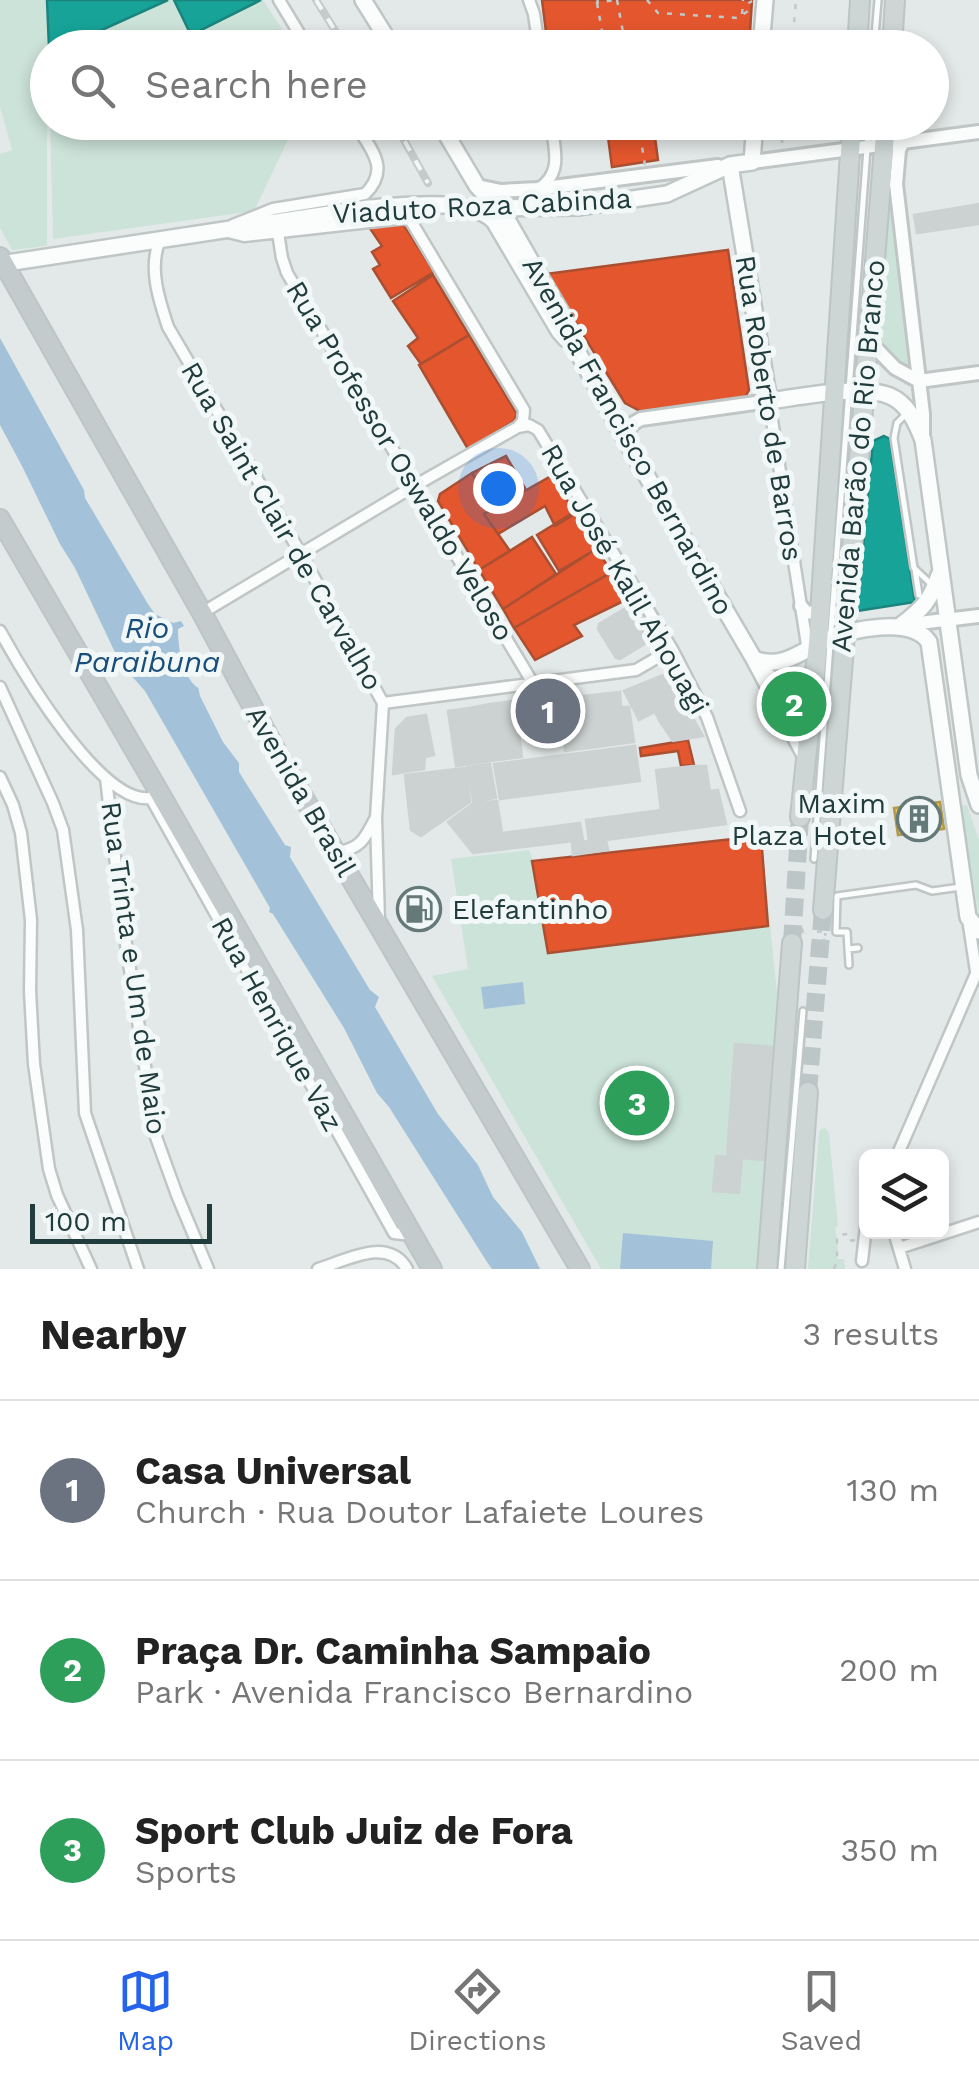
<!DOCTYPE html>
<meta charset="utf-8">
<style>
body{margin:0;font-family:"Work Sans",sans-serif;background:#f2f2f2;color:#222}
.controls{position:absolute;right:30px;bottom:30px;display:grid;overflow:hidden;border-radius:15px;box-shadow:0 5px 15px #0003}
.controls button{width:90px;height:90px;display:grid;place-items:center;padding:0;border:0;border-bottom:2px solid #e0e0e0;background:#fff;color:#222;font:50px sans-serif}
.scale{position:absolute;left:30px;bottom:25px;width:182px;box-sizing:border-box;padding-left:10px;border:5px solid #213c3d;border-top:0;font-size:28px;line-height:35px;white-space:nowrap;color:#213c3d;-webkit-text-stroke:8px #f1f8f7;paint-order:stroke}
.you{position:absolute;left:498px;top:488px;width:35px;height:35px;margin:-25px;border:8px solid #fff;border-radius:50%;background:#1a73e8;box-shadow:0 0 0 15px #1a73e833}
.badge{display:grid;place-items:center;width:65px;height:65px;border-radius:50%;background:#2563eb;color:#fff;font-size:32px;font-weight:700}
.pin{position:absolute;translate:-50% -50%;border:5px solid #fff;box-shadow:0 2px 10px #0006}
.list{margin:0;padding:0;list-style:none}
h2{display:flex;justify-content:space-between;align-items:center;height:130px;margin:0;padding:0 40px;font-size:42px}
h2 small{font-size:32px;font-weight:400;color:#767676}
.list li{display:grid;grid-template-columns:65px 1fr auto;gap:30px;align-items:center;box-sizing:border-box;height:180px;padding:0 40px;border-top:2px solid #e0e0e0}
.list b{display:block;font-size:38px;white-space:nowrap}
.list p{margin:0;font-size:32px;white-space:nowrap;color:#767676}
.list em{font-size:32px;font-style:normal;color:#767676}
.icon{flex:none;width:55px;height:55px;fill:none;stroke:currentColor;stroke-width:2;stroke-linecap:round;stroke-linejoin:round}
.map{position:relative;flex:none;width:979px;height:1269px;overflow:hidden}
.search{position:absolute;background:#fff;box-shadow:0 5px 15px #0003;left:30px;right:30px;top:30px;height:110px;display:flex;align-items:center;gap:25px;box-sizing:border-box;padding:0 35px;border-radius:55px;color:#767676;font-size:38px}
.sheet{height:670px;background:#fff}
nav{display:flex;justify-content:space-around;align-items:center;box-sizing:border-box;height:140px;border-top:2px solid #e0e0e0;background:#fff;font-size:28px;color:#767676}
nav a{display:grid;justify-items:center;gap:5px}
nav .on{color:#2563eb}
.map>svg:first-child{display:block}
</style>
<div class="map">
<svg width="979" height="1269" viewBox="0 0 979 1269">
<rect width="100%" height="100%" fill="#e3e9e8"/>
<path fill="#cce3d9" d="M0,0H47V246L12,250L0,228V154L12,150L0,107Z
M168,0H174L192,35L263,0L294,47L62,48Z
M50,123V122L296,123L254,211L53,239Z
M891,154H895V202L891,203L892,214L914,370C897,366 886,353 876,339Z
M967,805L979,840V916L961,806Z
M761,836L777,993L758,1269H601L432,976L468,969L451,859L529,850L533,861Z
M825,1128L829,1133L838,1226L835,1228L838,1244L837,1259H844L845,1269H808L819,1133L821,1129Z"/>
<path fill="#a3c2d9" d="M0,338L84,490L85,498L148,604L155,614L173,623L181,621L184,626L178,629C178,645 181,668 191,681C202,695 196,679 200,696L223,742L239,763V772L285,845L291,847L290,857L370,990L379,997L375,1007L438,1114L478,1165L493,1197L522,1232L540,1269H492L487,1262L389,1107L377,1093L344,1028L273,914L269,912L270,908L145,691L120,663L75,568L60,544L22,466L0,425Z
M523,982L525,1004L484,1009L481,987Z
M623,1233L713,1241L711,1269H620Z"/>
<path fill="#f2c14e" stroke="#b39949" stroke-width="2.5" d="M940,802L944,829L898,835L894,808Z"/>
<path fill="#e4572e" stroke="#aa4f32" stroke-width="2.5" d="M542,0H752L749,48H548Z
M606,122H653L658,160L612,167Z
M400,219L434,272L391,298L373,269L380,265L372,252L382,246L367,224Z
M728,250L749,390L745,397L640,411L625,403L546,274Z
M433,275L469,335L421,364L408,346L418,338L393,301Z
M469,335L517,414L514,421L468,449L419,365Z
M506,456L525,488L493,507L472,473Z
M472,473L493,507L484,514L510,551L479,570L438,501L440,494Z
M553,475L575,514L555,526L545,506L498,534L484,514Z
M581,508L603,545L559,571L537,535Z
M532,537L556,574L503,609L479,570Z
M596,549L612,572L514,628L503,609Z
M612,572L628,599L574,625L582,636L535,660L514,628Z
M688,740L694,765L681,766L678,751L641,756L640,748Z
M761,836L768,926L548,953L532,861Z"/>
<path fill="#17a398" stroke="#1a847d" stroke-width="2.5" d="M47,0H168L62,48H49Z
M174,0H261L191,35Z
M884,436L890,439L915,602L857,611L873,441Z
M555,700L558,720L541,722L538,703Z"/>
<path fill="#ccd2d1" stroke="#ccd2d1" stroke-width="2.5" d="M979,204V224L917,233L914,215Z
M632,604L637,605L654,635L653,639L620,659L616,658L598,629L599,624Z
M663,675H670L684,697L639,720L624,691Z
M620,692L621,707H629L634,742L589,748L582,696Z
M582,696L589,748L565,751L559,699Z
M684,697L688,709L660,722L655,712Z
M515,701L522,757L497,760L490,704Z
M490,704L497,760L477,763L469,708Z
M469,708L477,763L456,766L448,711Z
M688,709L703,736L673,741L660,722Z
M426,715L434,755L425,757L424,769L393,774L396,729L407,718Z
M635,746L640,781L500,799L494,764Z
M490,764L496,798L473,801L468,767Z
M693,766H706L710,791L718,790L726,824L606,840L608,850L573,855L572,843L589,841L586,820L661,810L656,770Z
M466,768L470,802L421,836L411,830L405,775Z
M497,801L502,833L580,823L583,840L473,853L448,822L474,803Z
M735,1044L772,1047L764,1160L742,1158L739,1193L713,1191L716,1156L727,1157Z"/>
<g fill="none" stroke-linecap="round" stroke-linejoin="round">
<path stroke="#bcc6c6" stroke-width="18" stroke-dasharray="18 9" stroke-linecap="butt" d="M792,943L800,817
M808,1092L823,910"/>
<defs>
<path id="service" d="M874,48L878,0
M907,413L897,423L894,438L914,568L931,584
M915,569L919,595
M765,668L809,700
M814,859L869,122
M858,948L848,949L847,932H836L837,896L916,885L932,891L961,887
M848,949L849,965
M781,1269L803,1011"/>
<path id="minor" d="M279,0L308,48
M529,0L534,14L539,48
M538,189C564,173 554,148 551,122
M233,225L273,209L365,194C392,168 369,147 354,122
M228,232L244,236L405,218L411,221L524,410L523,421L518,427
M278,233L282,258L287,273L534,685
M160,240C148,267 159,300 168,327L301,554L383,703L376,818L379,921
M769,401L808,651
M202,613L416,485L518,427L529,425L538,430L672,649L707,717L740,811
M0,631C22,671 101,806 151,798L153,795
M0,687L53,803L63,830L77,930L85,1113L138,1269
M383,703L636,670L672,649
M0,777L13,805L21,833L31,920L30,991L34,1064L49,1169L57,1195L91,1269
M106,778L122,918L156,1137L177,1195L208,1269
M151,798L394,1233L412,1235
M336,853C360,848 364,841 375,819
M968,919L976,971
M897,1156L979,967
M894,1232L905,1269
M899,1248L979,1222
M862,1261L866,1226
M318,1269C347,1260 388,1236 407,1269"/>
<path id="tertiary" d="M903,142L899,150L896,184L923,414V437
M752,162L979,132
M477,186L501,191L537,189L718,166
M867,339L895,368L919,381L979,373
M625,439L632,424L641,419L769,401
M801,606L806,612L814,613L821,605
M902,625L979,616"/>
<path id="secondary" d="M363,0L393,48
M761,48L765,0
M439,122L477,186L505,216L529,258L563,316L575,347L625,439L754,659L806,757
M730,165L769,401C800,397 862,384 890,396C908,404 916,422 923,440L969,775L979,805
M667,194L730,165L752,162L755,122
M0,264L369,208C402,206 470,197 494,221L559,331L566,339
M900,626C922,609 930,602 939,575
M754,659C783,670 801,651 826,640C852,629 911,616 929,642L968,917L979,931"/>
<path id="primary" d="M857,48L860,0
M892,48L895,0
M800,817L818,644L852,122
M823,910L886,122
M767,1269L792,943
M795,1269L808,1092"/>
<path id="trunk" d="M0,257L202,613L278,754L580,1269
M0,519L155,785L432,1269"/>
</defs>
<use href="#service" stroke="#c0c6c5" stroke-width="10"/>
<use href="#minor" stroke="#c0c6c5" stroke-width="15"/>
<use href="#tertiary" stroke="#c0c6c5" stroke-width="18"/>
<use href="#secondary" stroke="#bfc7c6" stroke-width="20"/>
<use href="#primary" stroke="#bcc5c5" stroke-width="22"/>
<use href="#trunk" stroke="#bcc5c5" stroke-width="22"/>
<path stroke="#c0c9c9" stroke-width="2.5" stroke-dasharray="5 8" stroke-linecap="butt" d="M598,0L597,3L614,0
M617,0L626,48
M647,0L658,13L738,18L748,11L749,3L752,1
M597,3L605,48
M742,14L743,0
M776,32L834,39
M792,48L796,0
M638,122L645,165
M782,143L783,122
M817,932L822,931L826,949H828L825,933
M803,933L802,929L805,928L806,934
M834,1269L837,1261V1236L846,1234L848,1241L855,1240"/>
<use href="#service" stroke="#fbfcfc" stroke-width="5"/>
<use href="#minor" stroke="#fbfcfc" stroke-width="10"/>
<use href="#tertiary" stroke="#fbfcfc" stroke-width="12"/>
<use href="#secondary" stroke="#fbfcfc" stroke-width="15"/>
<use href="#primary" stroke="#cdd5d5" stroke-width="18"/>
<use href="#trunk" stroke="#c4cbcc" stroke-width="18"/>
<defs>
<path id="rail" d="M316,0L346,48
M394,122L428,183"/>
</defs>
<use href="#rail" stroke="#c6caca" stroke-width="8"/>
<use href="#rail" stroke="#f1f8f7" stroke-width="4" stroke-dasharray="11" stroke-linecap="butt"/>
<defs>
<path id="secondary-bridge" d="M470,208L578,207L667,194"/>
</defs>
<use href="#secondary-bridge" stroke="#bfc7c6" stroke-width="20" stroke-linecap="butt"/>
<use href="#secondary-bridge" stroke="#fbfcfc" stroke-width="15"/>
</g>
<defs>
<symbol id="building-ring" viewBox="-11 -11 22 22"><circle r="9.5" fill="#f1f8f7" stroke="#657979" stroke-width="1.5"/><path d="M-4-6H4V6H1V3H-1V6H-4ZM-2.5-4.3h1.7v1.8h-1.7ZM.8-4.3h1.7v1.8H.8ZM-2.5-1h1.7V.8h-1.7ZM.8-1h1.7V.8H.8Z" fill="#657979"/></symbol>
<symbol id="fuel-ring" viewBox="-11 -11 22 22"><circle r="9.5" fill="#f1f8f7" stroke="#657979" stroke-width="1.5"/><path d="M-5.5-6h7V0h2V4h1.3V-2.5L3-4.5l.8-.8L6-3V5H2.5V1h-1V6h-7ZM-4.2-4.7v3.2H.2V-4.7Z" fill="#657979"/></symbol>
</defs>
<g fill-rule="evenodd">
<use href="#building-ring" x="894" y="794" width="50" height="50"/>
<use href="#fuel-ring" x="394" y="884" width="50" height="50"/>
</g>
<g text-anchor="middle" dominant-baseline="central" stroke-width="10" stroke-linejoin="round" paint-order="stroke">
<g font-size="28" fill="#213c3d" stroke="#f1f8f7">
<text transform="translate(482 206) rotate(-3)">Viaduto Roza Cabinda</text>
<text transform="translate(769 408) rotate(81)">Rua Roberto de Barros</text>
<text transform="translate(628 436) rotate(61)">Avenida Francisco Bernardino</text>
<text transform="translate(858 456) rotate(-85)">Avenida Barão do Rio Branco</text>
<text transform="translate(400 461) rotate(59)">Rua Professor Oswaldo Veloso</text>
<text transform="translate(282 526) rotate(60)">Rua Saint Clair de Carvalho</text>
<text transform="translate(625 579) rotate(60)">Rua José Kalil Ahouagi</text>
<text transform="translate(301 791) rotate(60)">Avenida Brasil</text>
<text transform="translate(134 968) rotate(82)">Rua Trinta e Um de Maio</text>
<text transform="translate(277 1024) rotate(61)">Rua Henrique Vaz</text>
</g>
<g font-size="28" fill="#213c3d" stroke="#f1f8f7" text-anchor="end">
<text x="886" y="803">Maxim<tspan x="886" dy="32">Plaza Hotel</tspan></text>
<text x="452" y="909" text-anchor="start">Elefantinho</text>
</g>
<g font-size="30" font-style="italic" fill="#194e7a" stroke="#f1f8f7">
<text x="147" y="627">Rio<tspan x="147" dy="34">Paraibuna</tspan></text>
</g>
</g>
</svg>
<div class="controls">
<button><svg class="icon" aria-label="layers" viewBox="0 0 24 24"><path d="M12 4l9 5-9 5-9-5zM3 14l9 5 9-5"/></svg></button>
</div>
<div class="scale">100 m</div>
<div class="you"></div>
<div class="pin badge" style="left:548px;top:711px;background:#6b7280">1</div>
<div class="pin badge" style="left:794px;top:704px;background:#2e9e5b">2</div>
<div class="pin badge" style="left:637px;top:1103px;background:#2e9e5b">3</div>
<div class="search"><svg class="icon" aria-label="search" viewBox="0 0 24 24"><circle cx="10" cy="10" r="6"/><path d="M15 15l6 6"/></svg>Search here</div>
</div>
<section class="sheet">
<h2>Nearby<small>3 results</small></h2>
<ul class="list">
<li><span class="badge" style="background:#6b7280">1</span><div><b>Casa Universal</b><p>Church · Rua Doutor Lafaiete Loures</p></div><em>130 m</em></li>
<li><span class="badge" style="background:#2e9e5b">2</span><div><b>Praça Dr. Caminha Sampaio</b><p>Park · Avenida Francisco Bernardino</p></div><em>200 m</em></li>
<li><span class="badge" style="background:#2e9e5b">3</span><div><b>Sport Club Juiz de Fora</b><p>Sports</p></div><em>350 m</em></li>
</ul>
</section>
<nav>
<a class="on"><svg class="icon" aria-label="map" viewBox="0 0 24 24"><path d="M3 6l6-2 6 2 6-2v14l-6 2-6-2-6 2zM9 4v14M15 6v14"/></svg>Map</a>
<a><svg class="icon" aria-label="directions" viewBox="0 0 24 24"><path d="M12 3l9 9-9 9-9-9zM9 14v-3h6M13 9l2 2-2 2"/></svg>Directions</a>
<a><svg class="icon" aria-label="saved" viewBox="0 0 24 24"><path d="M7 4h10v16l-5-4-5 4z"/></svg>Saved</a>
</nav>
